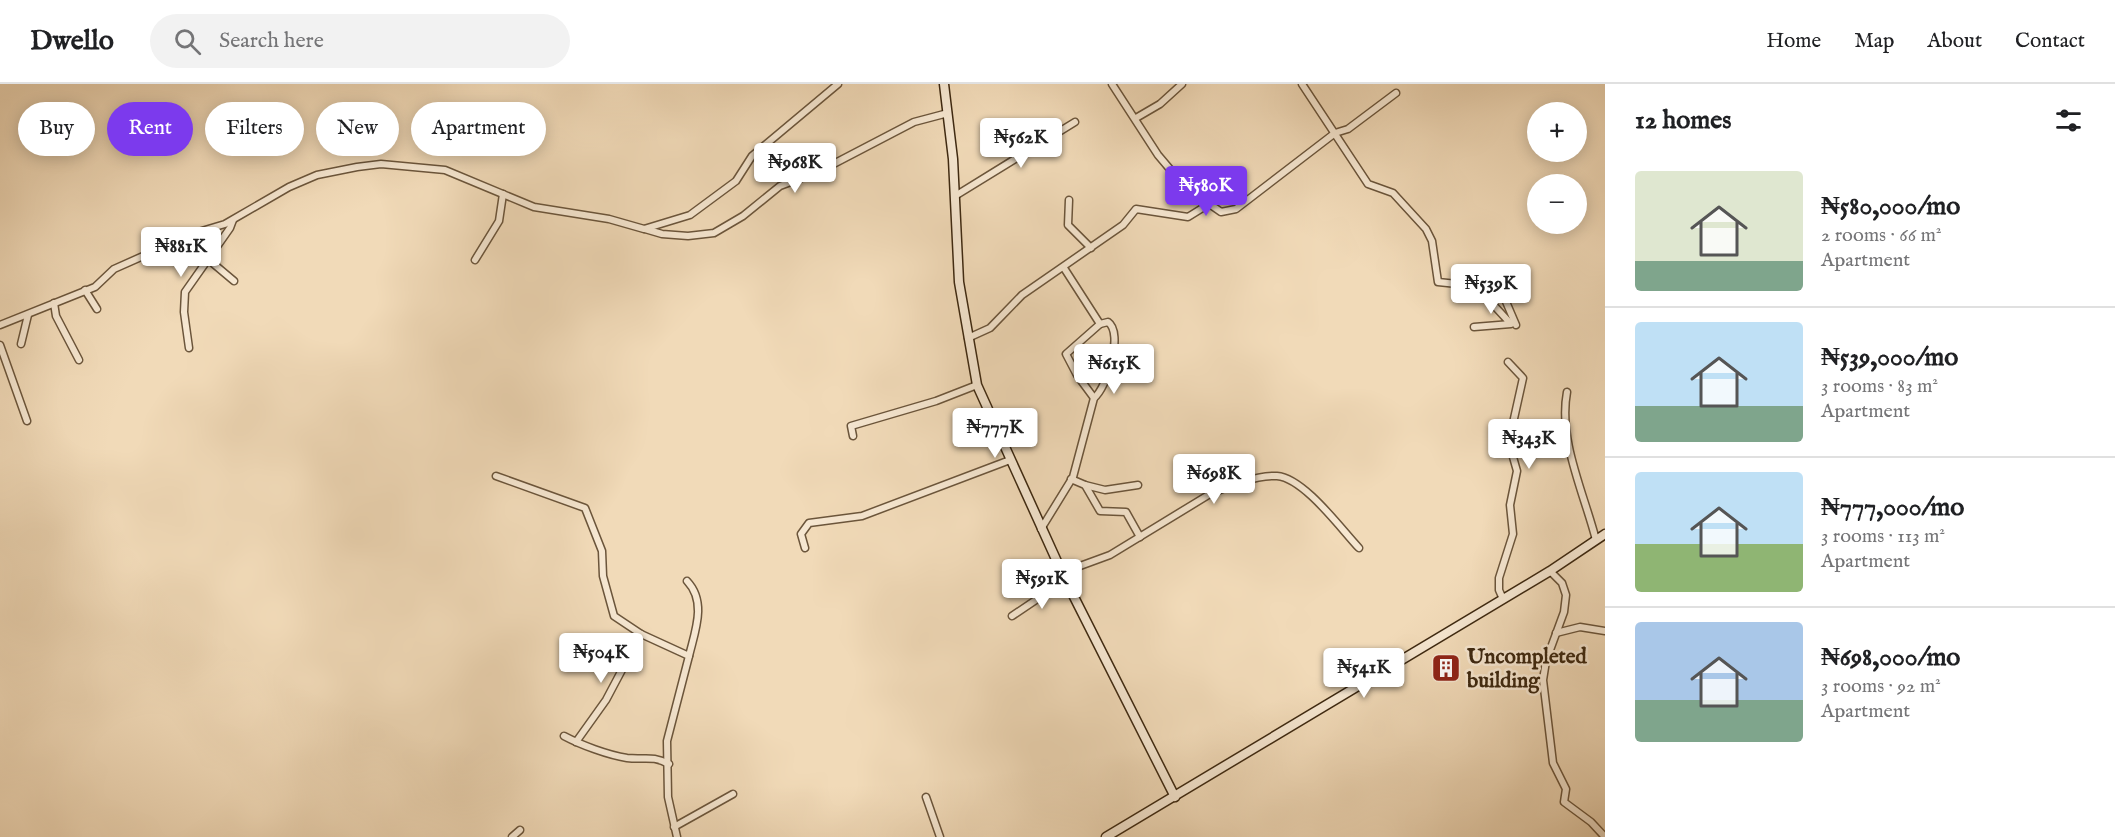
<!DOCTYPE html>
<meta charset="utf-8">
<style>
:root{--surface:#fff;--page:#f2f2f2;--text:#202124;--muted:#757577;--line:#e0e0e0;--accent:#7c3aed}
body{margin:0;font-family:"IM FELL English",serif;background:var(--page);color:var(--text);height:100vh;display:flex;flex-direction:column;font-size:22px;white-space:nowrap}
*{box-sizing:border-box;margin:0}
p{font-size:20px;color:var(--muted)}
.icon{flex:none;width:33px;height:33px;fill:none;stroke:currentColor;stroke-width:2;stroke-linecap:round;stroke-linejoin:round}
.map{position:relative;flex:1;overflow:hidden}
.drawer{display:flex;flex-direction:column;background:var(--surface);width:510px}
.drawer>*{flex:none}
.top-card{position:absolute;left:18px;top:18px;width:570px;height:54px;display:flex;gap:12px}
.controls{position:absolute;left:1527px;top:18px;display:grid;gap:12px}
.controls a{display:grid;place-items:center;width:60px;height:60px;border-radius:50%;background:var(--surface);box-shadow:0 3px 15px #0003;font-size:30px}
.price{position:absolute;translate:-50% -51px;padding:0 14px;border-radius:6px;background:#fff;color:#222;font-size:20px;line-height:39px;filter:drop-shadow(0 2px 3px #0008)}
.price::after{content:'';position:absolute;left:50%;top:36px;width:18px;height:14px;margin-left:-9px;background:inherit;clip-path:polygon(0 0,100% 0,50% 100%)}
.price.current{background:var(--accent);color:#fff}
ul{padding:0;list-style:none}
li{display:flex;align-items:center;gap:18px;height:150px;padding:0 30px}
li+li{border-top:2px solid var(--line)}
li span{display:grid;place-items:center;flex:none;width:168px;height:120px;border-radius:6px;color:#555}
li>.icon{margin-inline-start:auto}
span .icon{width:72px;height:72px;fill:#fffc;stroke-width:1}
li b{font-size:26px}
h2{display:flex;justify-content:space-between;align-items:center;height:72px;padding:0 30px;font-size:26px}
.chip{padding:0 21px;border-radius:27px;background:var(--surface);box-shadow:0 3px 15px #0003;font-size:21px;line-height:54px}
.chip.current{background:var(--accent);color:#fff}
header{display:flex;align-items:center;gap:36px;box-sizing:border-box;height:84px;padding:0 30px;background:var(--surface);border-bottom:2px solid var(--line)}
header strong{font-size:28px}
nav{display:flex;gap:33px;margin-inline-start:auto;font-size:21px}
.search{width:420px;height:54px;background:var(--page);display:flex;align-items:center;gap:15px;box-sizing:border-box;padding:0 21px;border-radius:33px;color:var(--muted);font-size:22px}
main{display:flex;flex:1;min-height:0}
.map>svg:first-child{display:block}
</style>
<header>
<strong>Dwello</strong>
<div class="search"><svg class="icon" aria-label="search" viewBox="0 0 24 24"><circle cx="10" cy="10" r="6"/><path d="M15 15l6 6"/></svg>Search here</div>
<nav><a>Home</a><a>Map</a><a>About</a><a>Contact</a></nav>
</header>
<main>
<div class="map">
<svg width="1605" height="753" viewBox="0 0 1605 753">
<rect width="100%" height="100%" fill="#f1dab8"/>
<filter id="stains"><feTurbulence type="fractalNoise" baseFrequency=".00333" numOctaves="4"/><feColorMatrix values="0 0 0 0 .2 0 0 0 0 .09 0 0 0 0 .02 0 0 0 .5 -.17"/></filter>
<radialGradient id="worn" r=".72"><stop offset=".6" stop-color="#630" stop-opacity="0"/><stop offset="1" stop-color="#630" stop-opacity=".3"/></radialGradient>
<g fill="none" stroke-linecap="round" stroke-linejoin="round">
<g stroke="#6b553b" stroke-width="9">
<g id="street">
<path d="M1112,0L1158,71L1185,103L1221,128L1236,125L1335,49L1348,45L1396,9"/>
<path d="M1302,0L1368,100L1393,109L1426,145L1432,157L1438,198L1476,202L1511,240L1474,243"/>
<path d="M1136,34L1160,20L1182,0"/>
<path d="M955,112L1075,38"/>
<path d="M1069,116L1068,141L1091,164"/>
<path d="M645,145L662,150L688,152L714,149L743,132L780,102L820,87L914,38L948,29"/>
<path d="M209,176L234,197"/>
<path d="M475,176L499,137L503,110"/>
<path d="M1476,202L1501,206L1516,241"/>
<path d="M85,206L97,225"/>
<path d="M54,219L56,232L79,276"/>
<path d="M0,241L95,203L114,185L195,149L225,140L289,103L317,91L357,83L381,80L445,86L534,123L609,135L644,145L690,131L736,97L752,72L838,0"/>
<path d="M968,254L990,244L1022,211L1123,141L1136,125L1188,133L1209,120"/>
<path d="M21,260L28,231"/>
<path d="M0,261L27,337"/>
<path d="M189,264L184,228L185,208L230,144L233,136"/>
<path d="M1567,308C1558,356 1584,409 1596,456"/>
<path d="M1094,314L1077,291L1066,270L1100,240"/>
<path d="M853,352L851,342L936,317L977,301"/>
<path d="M496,392L585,424L602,467L603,492L614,532L641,550L689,572L667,657L668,713L677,753"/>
<path d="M1071,395L1085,401L1100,427L1126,428L1140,453"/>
<path d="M1085,401L1105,406L1138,401"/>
<path d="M1041,445L1073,393L1094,314C1107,304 1124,249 1108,238L1100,240L1064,184"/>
<path d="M805,464L801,450L809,439L862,432L1010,376"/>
<path d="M1550,487L1562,499L1566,511L1564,528L1546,577L1543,596L1553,679L1566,705L1564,718L1591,738L1605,753"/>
<path d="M1064,493L1080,482L1110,471L1210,410C1229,402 1256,391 1277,392C1304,394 1341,445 1359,464"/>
<path d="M687,497C707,518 695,547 689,572"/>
<path d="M1503,515L1499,506V494L1513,450L1510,421L1517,387L1511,366V348L1523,294L1508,278"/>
<path d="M1012,532L1064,497L1066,498"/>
<path d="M1556,549L1580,543L1605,547"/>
<path d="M564,652C581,661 608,671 627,674C645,676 652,671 669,680"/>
<path d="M576,658L606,616L641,550"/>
<path d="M926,713L940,753"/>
<path d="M674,743L733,710"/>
<path d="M512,753L520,746"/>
</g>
</g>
<g stroke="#3e2911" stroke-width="11">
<g id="secondary">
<path d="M944,0L953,75L959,198L977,301L1064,493L1175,713"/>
<path d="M1106,753L1550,487L1605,450"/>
</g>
</g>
<use href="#street" stroke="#f6e7d1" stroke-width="6"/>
<use href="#secondary" stroke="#f6e7d1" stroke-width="8"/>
</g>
<defs>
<g id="building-square" transform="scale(1.5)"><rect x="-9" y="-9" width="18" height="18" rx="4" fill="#8f2418" stroke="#f6e7d1"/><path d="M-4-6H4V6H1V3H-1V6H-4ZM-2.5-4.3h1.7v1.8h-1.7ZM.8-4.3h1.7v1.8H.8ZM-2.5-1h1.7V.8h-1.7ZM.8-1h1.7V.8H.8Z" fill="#fff"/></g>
</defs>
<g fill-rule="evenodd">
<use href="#building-square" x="1446" y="584"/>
</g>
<g text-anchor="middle" stroke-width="5" stroke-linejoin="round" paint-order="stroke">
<g font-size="21" font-weight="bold" fill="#3e2911" stroke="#f6e7d1" text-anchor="start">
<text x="1467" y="579">Uncompleted<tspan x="1467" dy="24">building</tspan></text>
</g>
</g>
<rect width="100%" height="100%" filter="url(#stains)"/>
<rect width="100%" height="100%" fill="url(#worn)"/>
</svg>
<div class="controls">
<a>+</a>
<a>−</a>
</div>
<b class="price" style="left:1021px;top:85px">₦562K</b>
<b class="price" style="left:795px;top:110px">₦968K</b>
<b class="price current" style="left:1206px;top:133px">₦580K</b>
<b class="price" style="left:181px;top:194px">₦881K</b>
<b class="price" style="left:1491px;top:231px">₦539K</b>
<b class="price" style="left:1114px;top:311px">₦615K</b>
<b class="price" style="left:995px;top:375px">₦777K</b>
<b class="price" style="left:1529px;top:386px">₦343K</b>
<b class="price" style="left:1214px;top:421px">₦698K</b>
<b class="price" style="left:1042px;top:526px">₦591K</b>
<b class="price" style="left:601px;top:600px">₦504K</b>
<b class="price" style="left:1364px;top:615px">₦541K</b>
<div class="top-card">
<a class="chip">Buy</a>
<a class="chip current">Rent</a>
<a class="chip">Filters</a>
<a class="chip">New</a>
<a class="chip">Apartment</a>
</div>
</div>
<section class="drawer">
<h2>12 homes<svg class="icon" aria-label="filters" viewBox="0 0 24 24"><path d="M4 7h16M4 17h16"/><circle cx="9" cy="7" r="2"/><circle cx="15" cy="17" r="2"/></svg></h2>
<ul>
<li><span style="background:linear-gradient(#dfe7d0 75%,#7fa58c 0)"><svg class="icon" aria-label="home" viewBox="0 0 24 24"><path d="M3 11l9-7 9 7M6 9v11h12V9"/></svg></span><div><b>₦580,000/mo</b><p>2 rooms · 66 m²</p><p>Apartment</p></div></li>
<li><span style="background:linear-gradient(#bfe0f5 70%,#7fa58c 0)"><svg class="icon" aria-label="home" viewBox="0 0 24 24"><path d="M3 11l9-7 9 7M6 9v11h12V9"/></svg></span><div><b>₦539,000/mo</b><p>3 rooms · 83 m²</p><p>Apartment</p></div></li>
<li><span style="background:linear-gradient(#bfe0f5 60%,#8fb573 0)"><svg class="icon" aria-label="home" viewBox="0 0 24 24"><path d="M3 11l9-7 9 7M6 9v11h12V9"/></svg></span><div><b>₦777,000/mo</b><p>3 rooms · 113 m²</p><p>Apartment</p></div></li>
<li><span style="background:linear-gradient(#a9c7e8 65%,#7fa58c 0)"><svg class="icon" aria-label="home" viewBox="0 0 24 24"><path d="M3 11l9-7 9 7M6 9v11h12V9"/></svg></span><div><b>₦698,000/mo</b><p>3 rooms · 92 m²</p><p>Apartment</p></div></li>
</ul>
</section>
</main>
